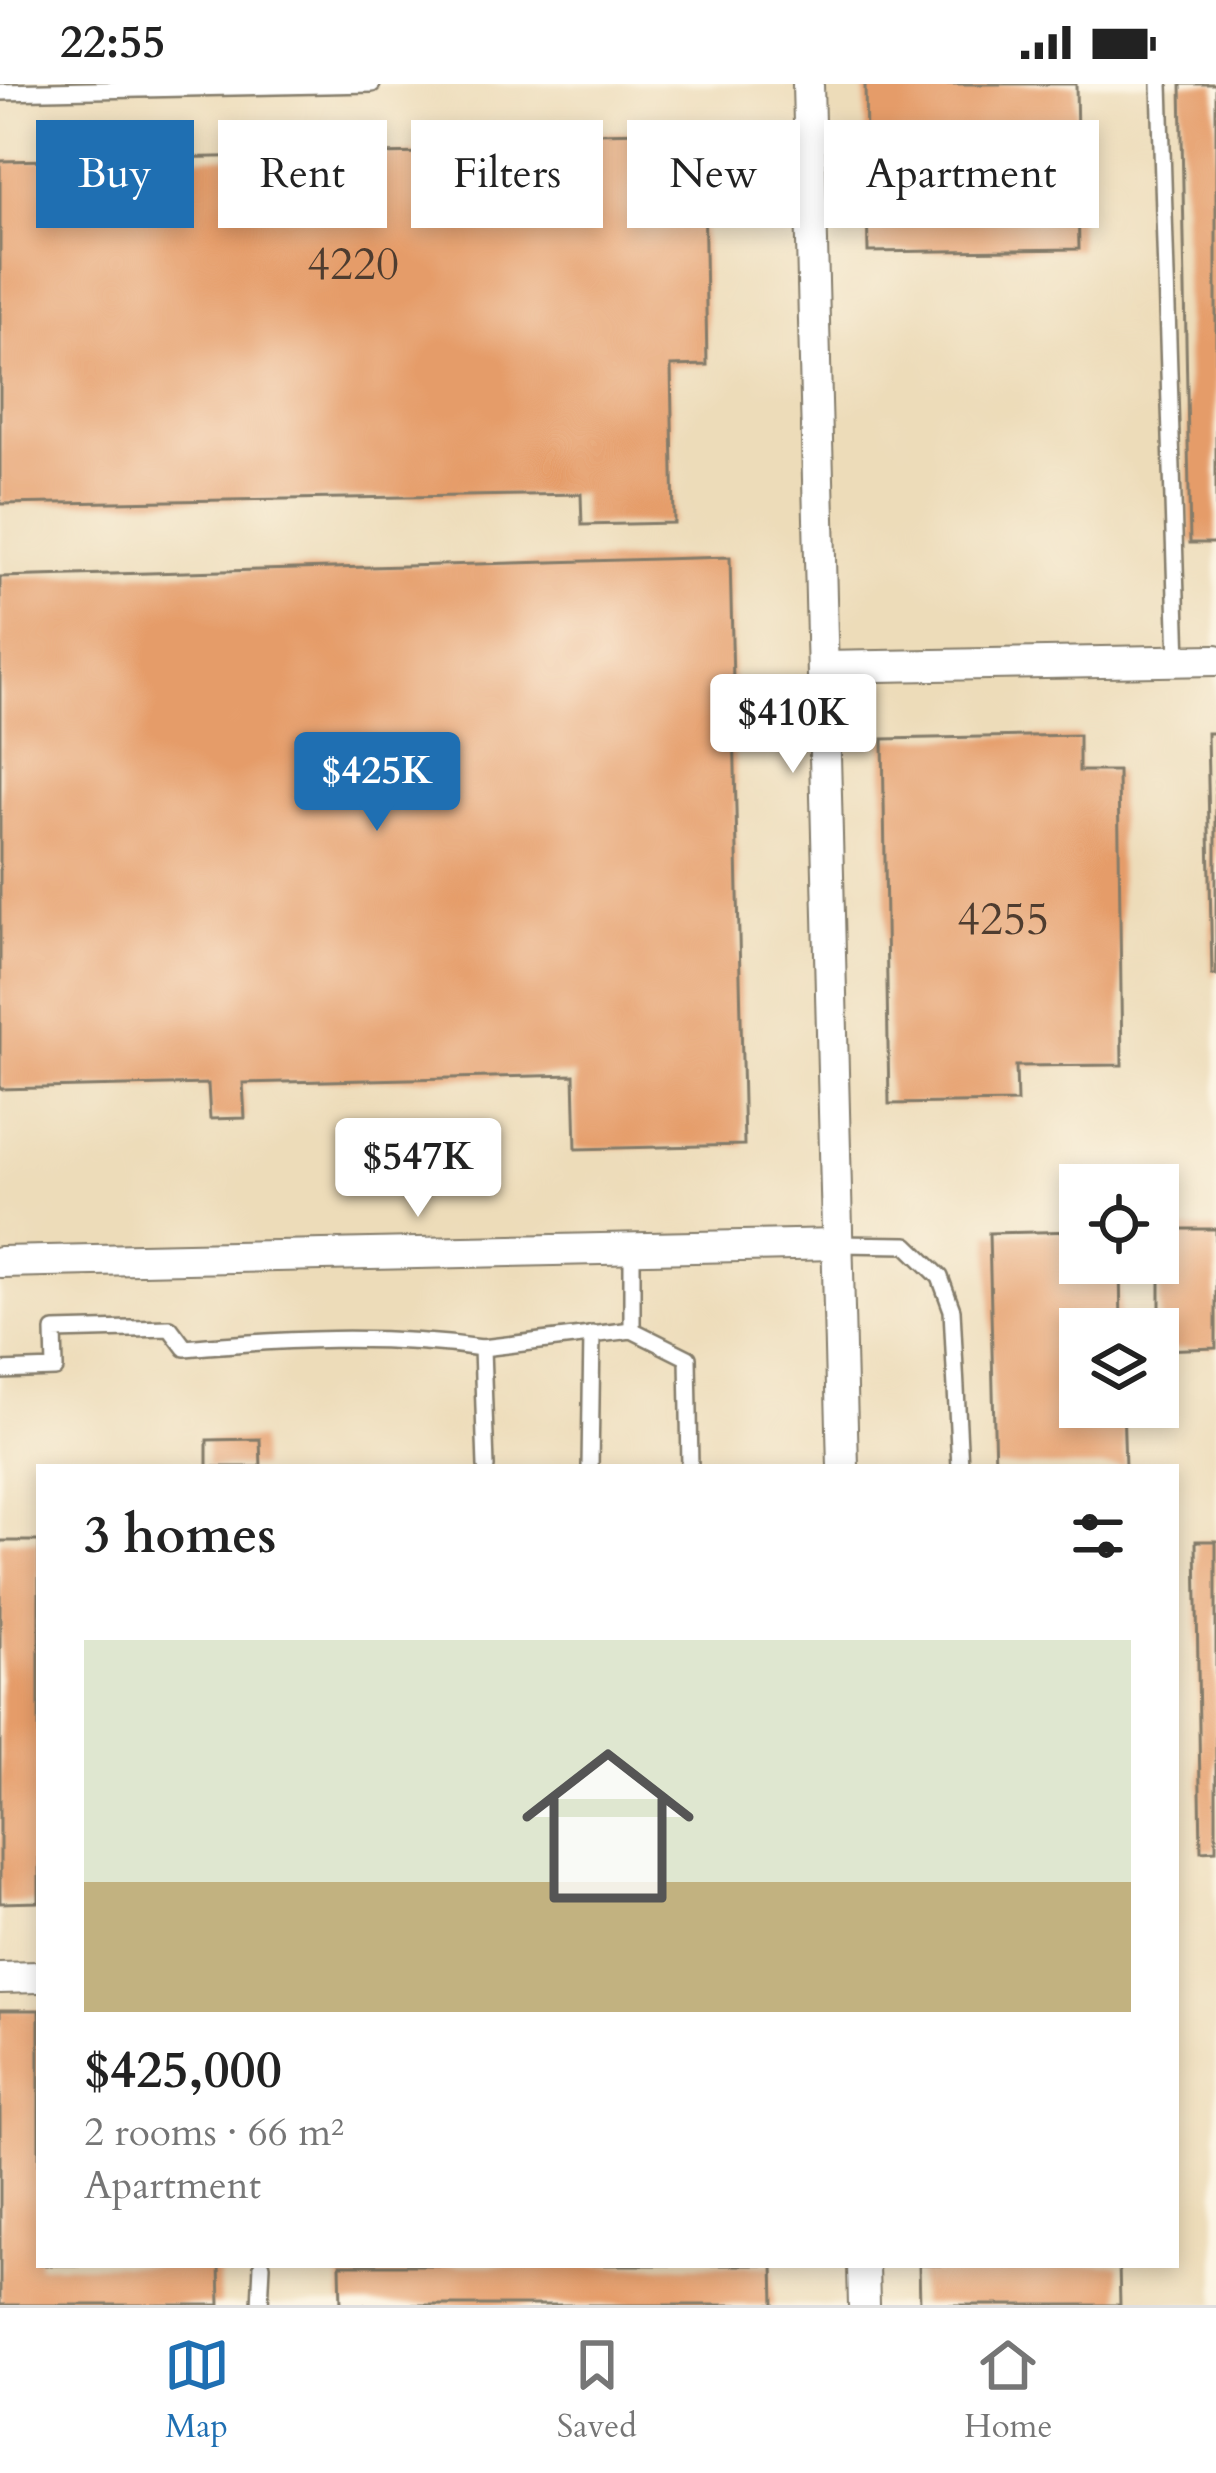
<!DOCTYPE html>
<meta charset="utf-8">
<style>
:root{--surface:#fff;--page:#f6f6f6;--text:#222;--muted:#767676;--line:#e0e0e0;--accent:#1f6fb2}
body{margin:0;font-family:Cardo,serif;background:var(--page);color:var(--text);height:100vh;display:flex;flex-direction:column;font-size:45px;white-space:nowrap}
*{box-sizing:border-box;margin:0}
p{font-size:39px;color:var(--muted)}
.icon{flex:none;width:66px;height:66px;fill:none;stroke:currentColor;stroke-width:2;stroke-linecap:round;stroke-linejoin:round}
.map{position:relative;flex:1;overflow:hidden}
.details{position:absolute;left:36px;top:1380px;width:1143px;height:804px;display:flex;flex-direction:column;background:var(--surface);border-radius:0px;box-shadow:0 6px 18px #0003}
.details>*{flex:none}
.banner{position:absolute;left:36px;top:36px;width:1146px;height:108px;display:flex;gap:24px}
.controls{position:absolute;left:1059px;top:1080px;display:grid;gap:24px}
.controls a{display:grid;place-items:center;width:120px;height:120px;border-radius:0px;background:var(--surface);box-shadow:0 6px 18px #0003;font-size:60px}
.price{position:absolute;translate:-50% -102px;padding:0 27px;border-radius:12px;background:#fff;color:#222;font-size:39px;line-height:78px;filter:drop-shadow(0 3px 6px #0008)}
.price::after{content:'';position:absolute;left:50%;top:72px;width:36px;height:27px;margin-left:-18px;background:inherit;clip-path:polygon(0 0,100% 0,50% 100%)}
.price.current{background:var(--accent);color:#fff}
ul{padding:0;list-style:none}
li{display:grid;align-content:center;gap:24px;height:636px;padding:0 48px}
li+li{border-top:3px solid var(--line)}
li span{display:grid;place-items:center;height:372px;border-radius:0px;color:#555}
li>.icon{margin-inline-start:auto}
span .icon{width:216px;height:216px;fill:#fffc;stroke-width:1}
li b{font-size:51px}
h2{display:flex;justify-content:space-between;align-items:center;height:144px;padding:0 48px;font-size:51px}
.tag{padding:0 42px;border-radius:0px;background:var(--surface);box-shadow:0 6px 18px #0003;font-size:42px;line-height:108px}
.tag.current{background:var(--accent);color:#fff}
.status{display:flex;justify-content:space-between;align-items:center;height:84px;padding:0 60px;background:var(--surface);direction:ltr}
.status svg{height:33px;fill:currentColor}
.menu{display:flex;justify-content:space-around;align-items:center;height:168px;border-top:3px solid var(--line);background:var(--surface);font-size:33px;color:var(--muted)}
.menu a{display:grid;justify-items:center;gap:6px}
.menu .current{color:var(--accent)}
.map>svg:first-child{display:block}
</style>
<div class="status"><b>22:55</b><svg viewBox="0 0 49 12"><path d="M0 12V9h3v3zM5 12V6h3v6zM10 12V3h3v9zM15 12V0h3v12zM26 1h20v11H26zM47 4h2v5h-2z"/></svg></div>
<div class="map">
<svg width="1216" height="2221" viewBox="0 0 1216 2221">
<rect width="100%" height="100%" fill="#fcf5e5"/>
<filter id="ink" filterUnits="userSpaceOnUse"><feTurbulence type="fractalNoise" baseFrequency=".00833" numOctaves="2"/><feDisplacementMap in="SourceGraphic" scale="24" xChannelSelector="R" yChannelSelector="G"/><feConvolveMatrix kernelMatrix="1 2 1 2 8 2 1 2 1" color-interpolation-filters="sRGB"/></filter>
<filter id="wash" filterUnits="userSpaceOnUse"><feTurbulence type="fractalNoise" baseFrequency=".004" numOctaves="4" result="noise"/><feDisplacementMap in="SourceGraphic" scale="48" xChannelSelector="R" yChannelSelector="G"/><feGaussianBlur stdDeviation="2.7" result="paint"/><feColorMatrix in="noise" values="0 0 0 0 0 0 0 0 0 0 0 0 0 0 0 0 0 1.4 0 .05"/><feComposite in="paint" operator="in"/></filter>
<g filter="url(#wash)">
<rect width="100%" height="100%" fill="#eddcb9"/>
<g id="blocks">
<g fill="#e59c69">
<path d="M865,0H1076L1079,165L868,168Z"/>
<path d="M1181,0H1216V459H1190Z"/>
<path d="M703,47L707,281L671,282L674,439L582,441L581,410L0,420V77L596,66L595,49Z"/>
<path d="M730,473L744,1061L576,1065L574,991L243,999L245,1034L210,1035L208,1000L0,1005V493Z"/>
<path d="M1207,649H1216V891H1212Z"/>
<path d="M1079,651V687H1118L1122,981L1016,982L1017,1018L889,1020L883,655Z"/>
<path d="M1160,1145H1216V1264L1160,1266Z"/>
<path d="M1080,1147V1179H1120L1121,1245H1080V1323H1123L1125,1383H995L989,1149Z"/>
<path d="M260,1355L261,1383H207V1356Z"/>
<path d="M0,1457H39V1818L0,1819Z"/>
<path d="M1196,1457H1216V1766L1201,1767Z"/>
<path d="M0,1926H39V2181H219L220,2221H0Z"/>
<path d="M340,2181H773L774,2221H341Z"/>
<path d="M919,2181H1119L1120,2221H920Z"/>
</g>
</g>
</g>
<g filter="url(#ink)">
<use href="#blocks" fill-opacity="0" stroke="#847c6a" stroke-width="3"/>
<g fill="none" stroke-linecap="round" stroke-linejoin="round">
<g stroke="#847c6a" stroke-width="20">
<g id="service">
<path d="M1160,0L1178,577"/>
<path d="M0,8L372,0"/>
<path d="M837,1160L907,1161L940,1193L952,1226L960,1383"/>
<path d="M632,1164V1246"/>
<path d="M0,1287L55,1285L54,1247L170,1244L185,1264C285,1255 382,1250 482,1264"/>
<path d="M486,1383L482,1264L632,1246L688,1274L690,1383"/>
<path d="M590,1383L592,1250"/>
<path d="M260,2221L262,2181"/>
</g>
</g>
<g stroke="#847c6a" stroke-width="34">
<g id="minor">
<path d="M808,0L843,1383"/>
<path d="M823,583L1216,576"/>
<path d="M0,1178L837,1160"/>
<path d="M0,1894L39,1893"/>
<path d="M863,2181L864,2221"/>
</g>
</g>
<use href="#service" stroke="#fff" stroke-width="15"/>
<use href="#minor" stroke="#fff" stroke-width="30"/>
</g>
</g>
<g text-anchor="middle" stroke-width="10" stroke-linejoin="round" paint-order="stroke">
<g font-size="45" fill="#4e3c2f">
<text x="353" y="195">4220</text>
<text x="1003" y="850">4255</text>
</g>
</g>
</svg>
<div class="controls">
<a><svg class="icon" aria-label="locate" viewBox="0 0 24 24"><circle cx="12" cy="12" r="6"/><path d="M12 2v4M12 18v4M2 12h4M18 12h4"/></svg></a>
<a><svg class="icon" aria-label="layers" viewBox="0 0 24 24"><path d="M12 4l9 5-9 5-9-5zM3 14l9 5 9-5"/></svg></a>
</div>
<b class="price" style="left:793px;top:692px">$410K</b>
<b class="price current" style="left:377px;top:750px">$425K</b>
<b class="price" style="left:418px;top:1136px">$547K</b>
<div class="banner">
<a class="tag current">Buy</a>
<a class="tag">Rent</a>
<a class="tag">Filters</a>
<a class="tag">New</a>
<a class="tag">Apartment</a>
</div>
<section class="details">
<h2>3 homes<svg class="icon" aria-label="filters" viewBox="0 0 24 24"><path d="M4 7h16M4 17h16"/><circle cx="9" cy="7" r="2"/><circle cx="15" cy="17" r="2"/></svg></h2>
<ul>
<li><span style="background:linear-gradient(#dfe7d0 65%,#c2b280 0)"><svg class="icon" aria-label="home" viewBox="0 0 24 24"><path d="M3 11l9-7 9 7M6 9v11h12V9"/></svg></span><div><b>$425,000</b><p>2 rooms · 66 m²</p><p>Apartment</p></div></li>
</ul>
</section>
</div>
<nav class="menu">
<a class="current"><svg class="icon" aria-label="map" viewBox="0 0 24 24"><path d="M3 6l6-2 6 2 6-2v14l-6 2-6-2-6 2zM9 4v14M15 6v14"/></svg>Map</a>
<a><svg class="icon" aria-label="saved" viewBox="0 0 24 24"><path d="M7 4h10v16l-5-4-5 4z"/></svg>Saved</a>
<a><svg class="icon" aria-label="home" viewBox="0 0 24 24"><path d="M3 11l9-7 9 7M6 9v11h12V9"/></svg>Home</a>
</nav>
